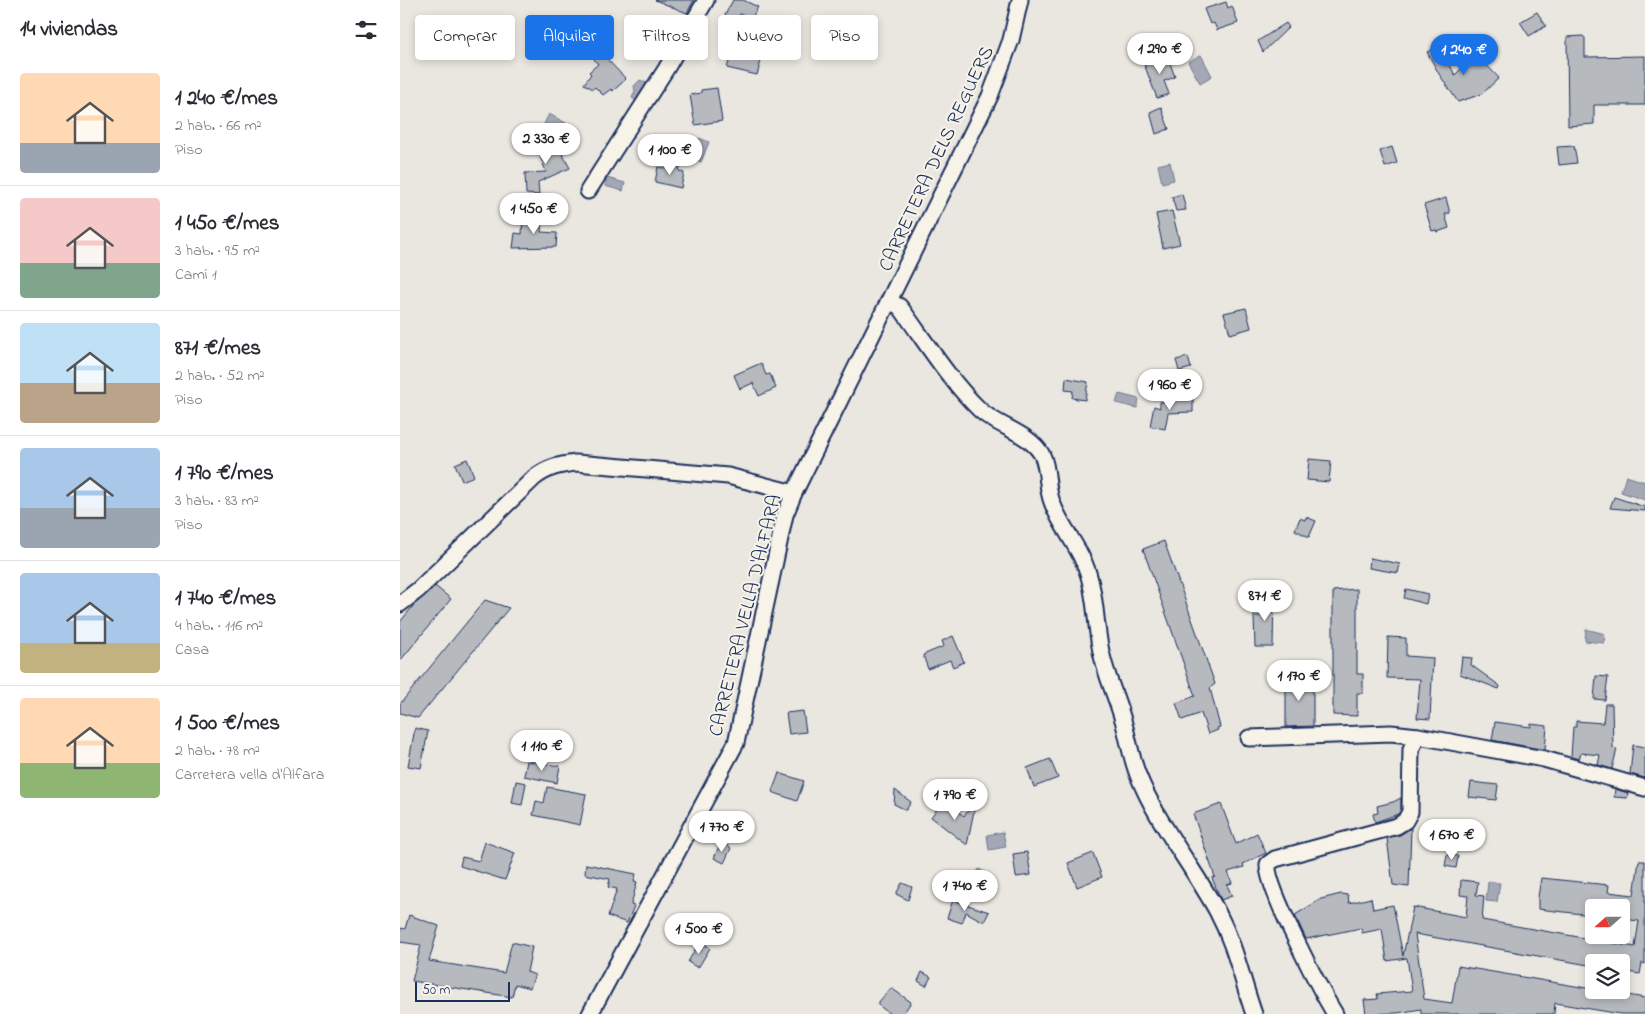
<!DOCTYPE html>
<html lang="es">
<meta charset="utf-8">
<style>
:root{--surface:#fff;--page:#f7f7f7;--text:#2b2b33;--muted:#7c7c81;--line:#e1e1e2;--accent:#1a73e8}
body{margin:0;font-family:"Indie Flower",sans-serif;background:var(--page);color:var(--text);height:100vh;display:flex;flex-direction:column;font-size:19px;white-space:nowrap}
*{box-sizing:border-box;margin:0}
p{font-size:16px;color:var(--muted)}
.icon{flex:none;width:28px;height:28px;fill:none;stroke:currentColor;stroke-width:2;stroke-linecap:round;stroke-linejoin:round}
.map{position:relative;flex:1;overflow:hidden}
.drawer{display:flex;flex-direction:column;background:var(--surface);width:400px}
.drawer>*{flex:none}
.top-card{position:absolute;left:15px;top:15px;width:475px;height:45px;display:flex;gap:10px}
.needle{width:32px;rotate:249deg}
.tools{position:absolute;left:1185px;top:899px;display:grid;gap:10px}
.tools a{display:grid;place-items:center;width:45px;height:45px;border-radius:5px;background:var(--surface);box-shadow:0 2px 8px #0003;font-size:25px}
.scale{position:absolute;left:15px;bottom:12px;width:95px;box-sizing:border-box;padding-left:5px;border:2px solid #1b2f5e;border-top:0;font-size:14px;line-height:18px;white-space:nowrap;color:#1b2f5e;-webkit-text-stroke:4px #f7f3e8;paint-order:stroke}
.price{position:absolute;translate:-50% -42px;padding:0 11px;border-radius:18px;background:#fff;color:#222;font-size:16px;line-height:32px;filter:drop-shadow(0 1px 2px #0008)}
.price::after{content:'';position:absolute;left:50%;top:30px;width:15px;height:11px;margin-left:-8px;background:inherit;clip-path:polygon(0 0,100% 0,50% 100%)}
.price.on{background:var(--accent);color:#fff}
ul{padding:0;list-style:none}
li{display:flex;align-items:center;gap:15px;height:125px;padding:0 20px}
li+li{border-top:1px solid var(--line)}
li span{display:grid;place-items:center;flex:none;width:140px;height:100px;border-radius:5px;color:#555}
li>.icon{margin-inline-start:auto}
span .icon{width:60px;height:60px;fill:#fffc;stroke-width:1}
li b{font-size:21px}
h2{display:flex;justify-content:space-between;align-items:center;height:60px;padding:0 20px;font-size:21px}
.tag{padding:0 18px;border-radius:5px;background:var(--surface);box-shadow:0 2px 8px #0003;font-size:18px;line-height:45px}
.tag.on{background:var(--accent);color:#fff}
main{display:flex;flex:1;min-height:0}
.map>svg:first-child{display:block}
</style>
<main>
<section class="drawer">
<h2>14 viviendas<svg class="icon" aria-label="filters" viewBox="0 0 24 24"><path d="M4 7h16M4 17h16"/><circle cx="9" cy="7" r="2"/><circle cx="15" cy="17" r="2"/></svg></h2>
<ul>
<li><span style="background:linear-gradient(#ffd9b3 70%,#9aa5b1 0)"><svg class="icon" aria-label="home" viewBox="0 0 24 24"><path d="M3 11l9-7 9 7M6 9v11h12V9"/></svg></span><div><b>1 240 €/mes</b><p>2 hab. · 66 m²</p><p>Piso</p></div></li>
<li><span style="background:linear-gradient(#f6c9c9 65%,#7fa58c 0)"><svg class="icon" aria-label="home" viewBox="0 0 24 24"><path d="M3 11l9-7 9 7M6 9v11h12V9"/></svg></span><div><b>1 450 €/mes</b><p>3 hab. · 95 m²</p><p>Camí 1</p></div></li>
<li><span style="background:linear-gradient(#bfe0f5 60%,#b9a48a 0)"><svg class="icon" aria-label="home" viewBox="0 0 24 24"><path d="M3 11l9-7 9 7M6 9v11h12V9"/></svg></span><div><b>871 €/mes</b><p>2 hab. · 52 m²</p><p>Piso</p></div></li>
<li><span style="background:linear-gradient(#a9c7e8 60%,#9aa5b1 0)"><svg class="icon" aria-label="home" viewBox="0 0 24 24"><path d="M3 11l9-7 9 7M6 9v11h12V9"/></svg></span><div><b>1 790 €/mes</b><p>3 hab. · 83 m²</p><p>Piso</p></div></li>
<li><span style="background:linear-gradient(#a9c7e8 70%,#c2b280 0)"><svg class="icon" aria-label="home" viewBox="0 0 24 24"><path d="M3 11l9-7 9 7M6 9v11h12V9"/></svg></span><div><b>1 740 €/mes</b><p>4 hab. · 116 m²</p><p>Casa</p></div></li>
<li><span style="background:linear-gradient(#ffd9b3 65%,#8fb573 0)"><svg class="icon" aria-label="home" viewBox="0 0 24 24"><path d="M3 11l9-7 9 7M6 9v11h12V9"/></svg></span><div><b>1 500 €/mes</b><p>2 hab. · 78 m²</p><p>Carretera vella d'Alfara</p></div></li>
</ul>
</section>
<div class="map">
<svg width="1245" height="1014" viewBox="0 0 1245 1014">
<rect width="100%" height="100%" fill="#eae7e0"/>
<filter id="ink" filterUnits="userSpaceOnUse"><feTurbulence type="fractalNoise" baseFrequency=".02" numOctaves="2"/><feDisplacementMap in="SourceGraphic" scale="10" xChannelSelector="R" yChannelSelector="G"/><feConvolveMatrix kernelMatrix="1 2 1 2 8 2 1 2 1" color-interpolation-filters="sRGB"/></filter>
<g filter="url(#ink)">
<g fill="#a3a8b4" stroke="#6d7892">
<path d="M801,55L812,76L800,83L788,62Z"/>
<path d="M240,80L245,82L247,87L238,100H235L232,98L235,91L234,86Z"/>
<path d="M149,114L166,123L165,131L162,132L144,124Z"/>
<path d="M299,138L309,142L301,162L292,159Z"/>
<path d="M770,162L774,180L762,183L758,165Z"/>
<path d="M207,178L225,183L223,191L205,186Z"/>
<path d="M719,394L739,399L737,408L716,403Z"/>
<path d="M1226,476L1245,482V500L1221,492Z"/>
<path d="M1186,629L1205,634L1204,643L1185,641Z"/>
<path d="M603,832L606,847L589,850L587,835Z"/>
<path d="M579,869L590,875L579,893H574L568,886Z"/>
<path d="M1088,882L1100,883L1097,902L1086,901Z"/>
</g>
<g fill="#b6babf" stroke="#1b2f5e">
<path d="M255,0H294L287,13Z"/>
<path d="M333,0H343L358,7L351,19L340,14L336,22L325,15Z"/>
<path d="M826,2L828,8L832,6L838,23L817,30L814,23L810,24L804,9Z"/>
<path d="M1137,12L1146,26L1129,36L1120,22Z"/>
<path d="M886,23L889,27L863,52L858,41Z"/>
<path d="M1183,36L1185,38V57L1245,56V105H1194V124L1168,126L1167,37Z"/>
<path d="M1040,46L1055,75L1076,54L1099,78L1082,94L1058,102L1039,74L1027,52Z"/>
<path d="M333,48L363,54L357,75L327,68Z"/>
<path d="M201,53L226,79L213,91L211,89L203,95L195,87L193,89L184,84L191,74L189,72L198,64L194,59Z"/>
<path d="M767,55L775,77L764,81L769,94L757,98L744,64Z"/>
<path d="M317,88L322,121L295,125L290,95L301,93V90Z"/>
<path d="M761,107L769,129L756,134L750,112Z"/>
<path d="M153,137L170,168L138,182L139,195L126,194L125,173L146,172L136,145Z"/>
<path d="M1174,146L1177,163L1159,165L1157,147Z"/>
<path d="M992,147L997,163L985,167L980,151Z"/>
<path d="M271,165L280,167L279,171L284,173L281,188L255,182L258,167L270,169Z"/>
<path d="M782,194L786,210L776,211L772,197Z"/>
<path d="M1046,198L1050,213L1045,214L1049,228L1037,232L1036,230L1032,231L1024,205Z"/>
<path d="M772,211L780,244L763,248L756,214Z"/>
<path d="M123,216H142L141,232L157,233L156,247L113,248L115,233L122,234Z"/>
<path d="M846,308L851,328L830,334L824,313Z"/>
<path d="M788,357L791,368L779,371L776,360Z"/>
<path d="M361,363L366,375L370,374L376,388L359,396L353,383L340,389L334,375Z"/>
<path d="M666,378L688,382L685,400L672,398L673,391L665,390Z"/>
<path d="M793,398V412L768,413L765,429L750,426L754,406L760,408V402Z"/>
<path d="M67,459L74,476L62,481L55,464Z"/>
<path d="M909,459L931,461L929,482L907,480Z"/>
<path d="M1214,497L1245,507V511L1210,508Z"/>
<path d="M906,517L916,521L909,537L895,530L900,518L905,520Z"/>
<path d="M764,541L815,684L810,688L820,727L817,728L818,730L808,734L801,713L782,720L776,703L795,696L743,549Z"/>
<path d="M970,558L1000,564L998,573L969,568Z"/>
<path d="M35,586L51,599L0,661V622L14,605Z"/>
<path d="M957,589V674H963V693H957V716L933,715V591Z"/>
<path d="M1006,589L1028,594L1026,604L1004,598Z"/>
<path d="M863,591H874L873,647H855L854,616H863Z"/>
<path d="M85,600L109,608L18,718L0,713V704Z"/>
<path d="M553,636L564,662L553,667L550,660L528,669L523,655L544,646L542,641Z"/>
<path d="M988,637L1006,638V656L1033,658L1030,719L1017,718L1020,679L987,678Z"/>
<path d="M1062,657L1072,658L1071,665L1100,686L1099,689L1060,674Z"/>
<path d="M1196,676L1208,677L1205,700L1194,699Z"/>
<path d="M886,677H913V726L886,727Z"/>
<path d="M1205,704H1212L1213,748L1217,749L1212,769L1198,765L1200,755L1181,753L1179,759L1171,757L1173,727H1176V721L1203,723Z"/>
<path d="M403,711L406,732L389,734L386,713Z"/>
<path d="M1095,722L1131,727V724L1147,726L1145,750L1092,740Z"/>
<path d="M15,728L28,731L21,768L8,766Z"/>
<path d="M1233,745L1245,747V778L1230,774Z"/>
<path d="M650,759L658,778L634,787L627,768Z"/>
<path d="M127,761L160,766L157,783L124,776Z"/>
<path d="M379,773L404,781L397,801L372,792Z"/>
<path d="M116,781L126,783L122,805L112,803Z"/>
<path d="M1071,782L1098,785L1096,800L1069,797Z"/>
<path d="M147,787L186,794L180,825L133,815L136,801L144,803Z"/>
<path d="M1215,789L1228,793L1227,798L1214,797Z"/>
<path d="M495,790L511,802L506,810L494,804Z"/>
<path d="M1001,798V810L998,814L975,822L973,814L978,813L977,806L993,802Z"/>
<path d="M543,801L564,816L576,801L567,845L531,817Z"/>
<path d="M821,804L836,844L857,833L866,853L843,864L844,867L828,872L832,883L827,885L832,896L821,900L812,878L815,877L793,814Z"/>
<path d="M1011,828L1009,887L993,885L987,838L1000,835Z"/>
<path d="M85,842L115,853L105,880L60,866L62,857L79,861Z"/>
<path d="M321,842L331,848L324,863L314,858Z"/>
<path d="M627,852L631,875L616,877L613,854Z"/>
<path d="M693,853L702,877L677,887L668,863Z"/>
<path d="M1047,855L1058,856L1056,868L1045,866Z"/>
<path d="M1239,861H1245V964L1242,963L1240,974L1221,971V962H1194V966L1015,934L1024,999L1052,1003L1058,966L1245,998V1014H1221L1155,1003L1154,1014H1021V1009L997,1013L966,1014L964,1000L978,999L977,994L1012,991L1007,958L987,961L982,929L962,933L961,928L906,939L895,915L921,899L941,894L948,895L949,903L971,898L973,909L993,905L1003,956L1013,907L1066,917L1068,896L1060,895L1061,880L1078,882L1076,895L1084,896L1082,920L1235,947L1239,921L1223,919L1224,908H1194L1191,915L1138,909V897L1141,878L1209,885L1208,892L1234,895Z"/>
<path d="M186,864L236,874L234,881L237,882L231,905L234,906L227,923L208,916L217,889L208,887L210,879L185,874Z"/>
<path d="M502,883L512,887L508,900L496,894Z"/>
<path d="M553,900L589,912L584,922L566,912L562,923L547,918Z"/>
<path d="M9,915L39,926L29,961L104,973L112,942L132,947L127,972L135,975L130,988L115,984L112,997L12,981L21,945L0,942V928L5,929Z"/>
<path d="M300,941L310,948L298,968L288,962Z"/>
<path d="M522,972L531,977L526,986L518,981Z"/>
<path d="M491,988L511,1002L503,1014H490L477,1004Z"/>
</g>
<g fill="none" stroke-linecap="round" stroke-linejoin="round">
<g stroke="#1b2f5e" stroke-width="19">
<g id="minor">
<path d="M188,191L266,69L306,0"/>
<path d="M489,302L499,306L503,311C527,344 550,381 580,410C598,427 630,433 642,455C649,470 646,487 652,502C660,526 679,546 687,570C696,595 695,621 700,646C704,672 716,695 723,720C728,738 731,757 738,775C757,823 792,865 817,911C836,947 841,977 854,1014"/>
<path d="M0,604L18,590L134,478C148,467 159,465 176,463L328,476L394,493"/>
<path d="M849,738L991,733L1018,736L1144,759L1245,788"/>
<path d="M190,1014L336,743L385,515L394,493L590,96L611,40L620,0"/>
<path d="M935,1014C921,991 865,885 868,864L875,859L997,826L1005,821L1010,812L1011,749L1018,736"/>
</g>
</g>
<use href="#minor" stroke="#f7f3e8" stroke-width="15"/>
</g>
</g>
<g text-anchor="middle" stroke-width="4" stroke-linejoin="round" paint-order="stroke">
<g font-size="20" fill="#1b2f5e" stroke="#f7f3e8">
<text transform="translate(535 158) rotate(-65)" y="7">CARRETERA DELS REGUERS</text>
<text transform="translate(344 615) rotate(-76)" y="7">CARRETERA VELLA D'ALFARA</text>
</g>
</g>
</svg>
<div class="tools">
<a><svg class="needle" viewBox="-14 -14 28 28"><path d="M0-13l5 13h-10z" fill="#e53935"/><path d="M0 13l5-13h-10z" fill="#7c7c81"/></svg></a>
<a><svg class="icon" aria-label="layers" viewBox="0 0 24 24"><path d="M12 4l9 5-9 5-9-5zM3 14l9 5 9-5"/></svg></a>
</div>
<div class="scale">50 m</div>
<b class="price" style="left:760px;top:75px">1 290 €</b>
<b class="price on" style="left:1064px;top:76px">1 240 €</b>
<b class="price" style="left:146px;top:165px">2 330 €</b>
<b class="price" style="left:270px;top:176px">1 100 €</b>
<b class="price" style="left:134px;top:235px">1 450 €</b>
<b class="price" style="left:770px;top:411px">1 960 €</b>
<b class="price" style="left:865px;top:622px">871 €</b>
<b class="price" style="left:899px;top:702px">1 170 €</b>
<b class="price" style="left:142px;top:772px">1 110 €</b>
<b class="price" style="left:555px;top:821px">1 790 €</b>
<b class="price" style="left:322px;top:853px">1 770 €</b>
<b class="price" style="left:1052px;top:861px">1 670 €</b>
<b class="price" style="left:565px;top:912px">1 740 €</b>
<b class="price" style="left:299px;top:955px">1 500 €</b>
<div class="top-card">
<a class="tag">Comprar</a>
<a class="tag on">Alquilar</a>
<a class="tag">Filtros</a>
<a class="tag">Nuevo</a>
<a class="tag">Piso</a>
</div>
</div>
</main>
